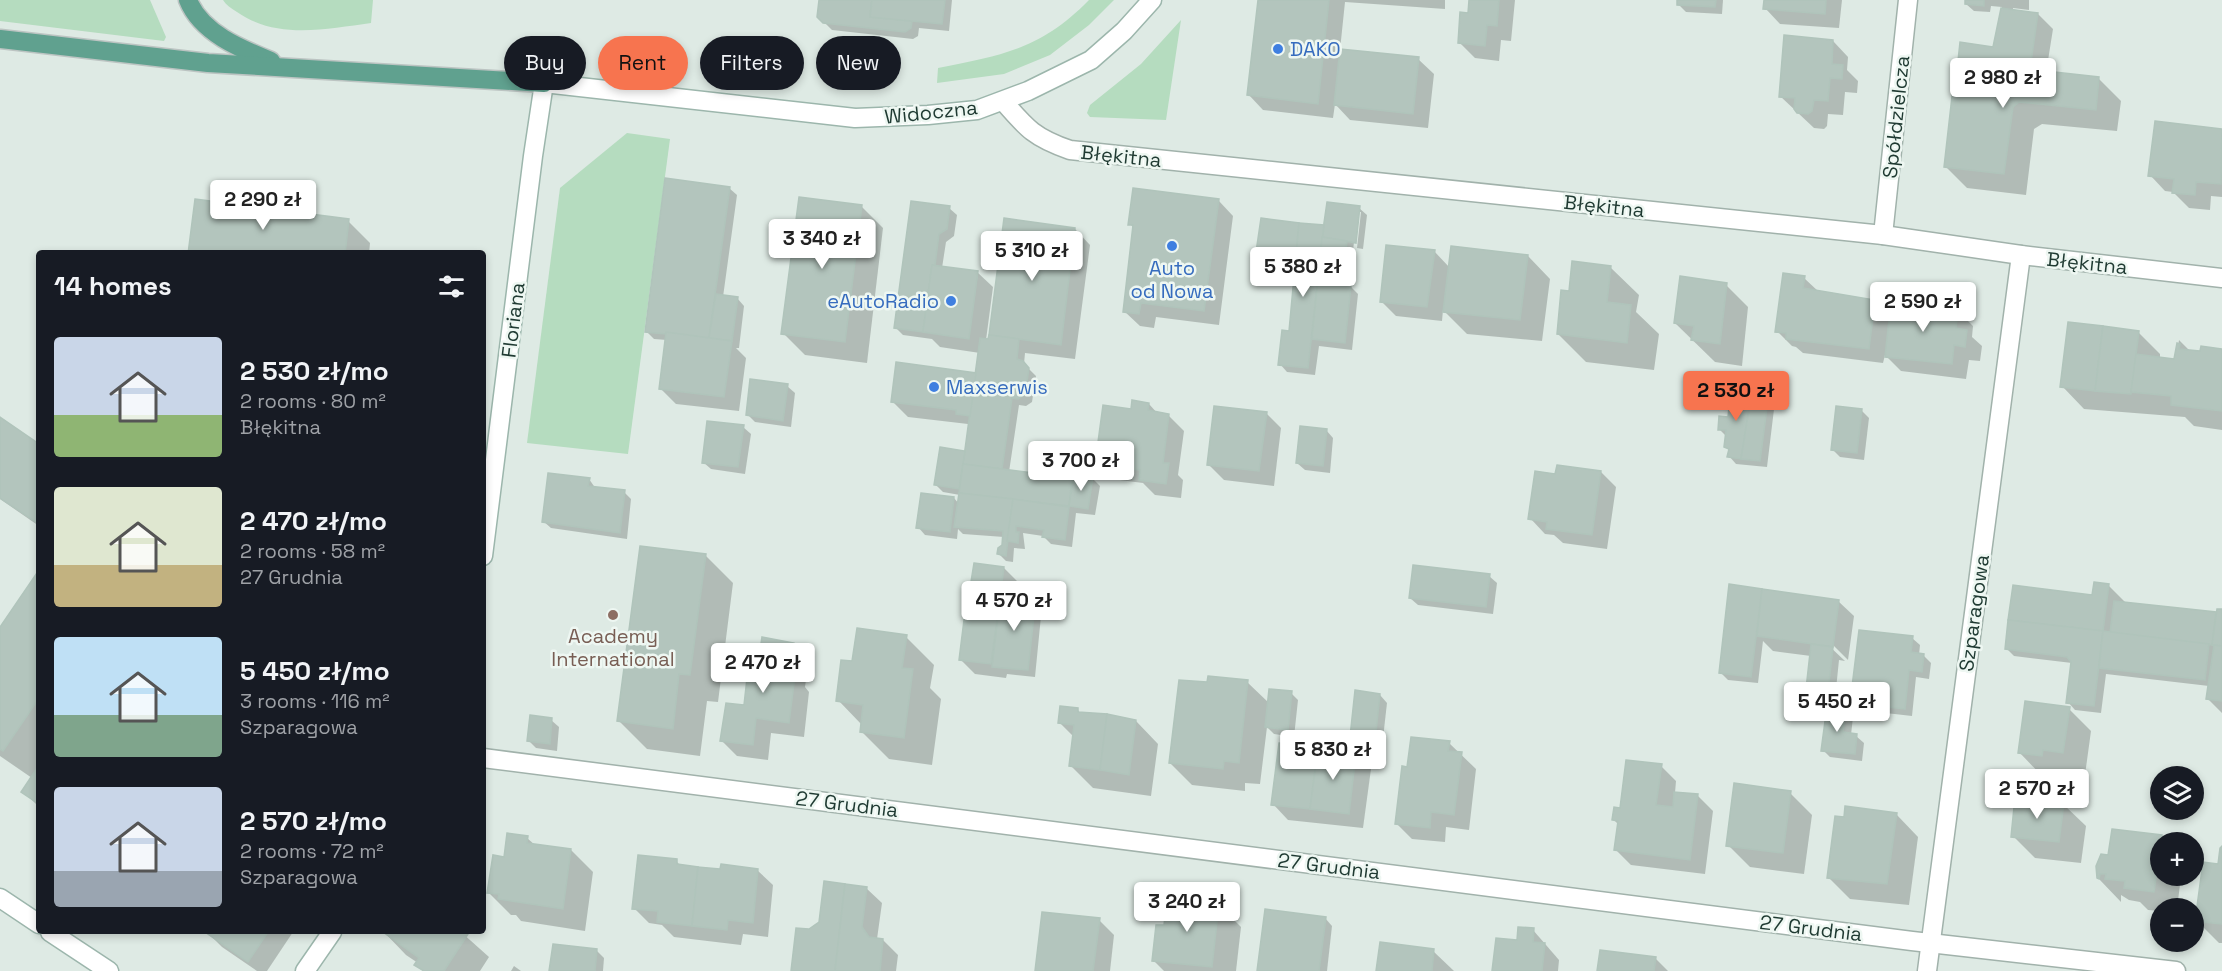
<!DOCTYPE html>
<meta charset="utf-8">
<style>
:root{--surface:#171b24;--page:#20242c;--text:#f1f3f6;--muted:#9ea1a6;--accent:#f7744f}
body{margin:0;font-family:"Space Grotesk",sans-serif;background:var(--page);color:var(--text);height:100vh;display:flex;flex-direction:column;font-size:22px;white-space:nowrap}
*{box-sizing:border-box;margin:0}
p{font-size:20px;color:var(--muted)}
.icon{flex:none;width:33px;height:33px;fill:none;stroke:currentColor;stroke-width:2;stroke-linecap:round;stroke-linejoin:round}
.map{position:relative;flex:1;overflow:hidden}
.panel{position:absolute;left:36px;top:250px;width:450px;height:684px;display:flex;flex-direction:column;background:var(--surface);border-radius:6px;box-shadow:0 3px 9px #0003}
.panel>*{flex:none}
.guide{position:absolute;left:504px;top:36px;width:570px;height:54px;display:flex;gap:12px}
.tools{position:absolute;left:2150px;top:766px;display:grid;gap:12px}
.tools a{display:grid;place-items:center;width:54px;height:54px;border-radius:50%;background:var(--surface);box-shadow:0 3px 9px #0003;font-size:30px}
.price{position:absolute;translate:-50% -51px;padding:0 14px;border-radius:6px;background:#fff;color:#222;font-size:20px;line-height:39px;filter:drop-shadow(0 2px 3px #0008)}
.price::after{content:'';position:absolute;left:50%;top:36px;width:18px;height:14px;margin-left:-9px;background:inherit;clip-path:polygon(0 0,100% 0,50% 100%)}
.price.current{background:var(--accent);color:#111}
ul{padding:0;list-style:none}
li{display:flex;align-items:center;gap:18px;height:150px;padding:0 18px}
li span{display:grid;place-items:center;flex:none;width:168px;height:120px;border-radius:6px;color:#555}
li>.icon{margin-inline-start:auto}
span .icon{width:72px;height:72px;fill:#fffc;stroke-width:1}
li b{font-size:26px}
h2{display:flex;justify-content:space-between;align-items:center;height:72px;padding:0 18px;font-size:26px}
.chip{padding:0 21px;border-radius:27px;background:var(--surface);box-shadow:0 3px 9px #0003;font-size:21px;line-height:54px}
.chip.current{background:var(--accent);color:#111}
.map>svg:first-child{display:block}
</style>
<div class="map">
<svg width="2222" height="971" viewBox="0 0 2222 971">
<rect width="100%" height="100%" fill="#deeae4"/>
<g fill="#b5dcbf">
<path d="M0,0H150L166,37L164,41L0,21Z"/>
<path d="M223,0H373L371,23C326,29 277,40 237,12C231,8 226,5 223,0Z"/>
<path d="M1089,0H1114L1089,25L1050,55L1004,74L937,83L938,68C1003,55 1041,49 1089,0Z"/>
<path d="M1181,20L1166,120L1090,117L1087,113L1090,105L1141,64Z"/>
<path d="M627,133L670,139L628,454L527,443L560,188Z"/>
</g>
<g fill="#0003">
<path d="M821,0H952L949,31L919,28L918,36L913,39L832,30L819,17Z"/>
<path d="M1260,0H1445V9L1345,2L1340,50L1418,59L1434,74L1428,128L1350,120L1335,104L1333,118L1263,110L1248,94Z"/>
<path d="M1471,0H1515L1511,41L1501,40L1499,61L1475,58L1460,43L1470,14Z"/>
<path d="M1679,0H1723L1722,14L1686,12L1679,5Z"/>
<path d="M1766,0H1842L1839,28L1780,24L1765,8Z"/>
<path d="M1967,0H2029V10L2013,8V11L2038,14L2053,29L2046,73L2098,78L2121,101L2117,131L2042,124L2034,129L2026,195L1967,188L1945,166L1962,63L1959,60L1995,49L2002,7L1991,6L1990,12L1974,11L1966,4Z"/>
<path d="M1833,41L1848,57L1847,70L1858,81L1857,93L1845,92L1843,115L1828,114L1827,126L1824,129L1814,128L1780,96Z"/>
<path d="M2156,123L2222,130V197L2211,196L2210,210L2189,208L2173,192L2165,191L2150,175Z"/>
<path d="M729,188L737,195L723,297L737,298L744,306L739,348H736L746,358L739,411L676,404L661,389L667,340L654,339L646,331Z"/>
<path d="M1218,200L1233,216L1219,325L1156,317L1154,328L1140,326L1124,311L1135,229L1130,224Z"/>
<path d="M861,206L883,228L867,363L805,355L783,333Z"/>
<path d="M949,208L957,215L954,236L946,242L942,268L977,272L993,287L986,340L990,341L1075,229L1090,245L1075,359L1025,353L1024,364L1036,376L1032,402L1026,406L1019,405L1009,472L1073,480L1092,478L1100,486L1095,515L1076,513L1072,547L1051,544L1043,536L1023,533L1025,549L1014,548L1013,562L1006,561L999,554L1003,546L1004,537L963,534L958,529L957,539L925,535L918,527L954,498L959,504L960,495L943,492L936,485L966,453L970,426L968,424L908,417L893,402L977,374L980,353L940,347L932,339L903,335L896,328Z"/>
<path d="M1359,208L1367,215L1363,249L1357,248L1361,212H1358L1353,250L1350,286L1358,294L1352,350L1319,346L1315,375L1287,372L1280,364L1290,333L1297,264L1266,259L1258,252L1325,227Z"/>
<path d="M348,221L370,243L369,254H189Z"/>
<path d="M1434,251L1450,268L1528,256L1550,279L1542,341L1467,334L1443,310L1442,321L1396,316L1381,301Z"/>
<path d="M1611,268L1639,295L1636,312L1659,334L1654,370L1586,362L1558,334L1571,292Z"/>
<path d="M1804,278L1819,292L1874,302L1891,318L1958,311L1973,326L1972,337L1982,346L1980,361L1969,360L1966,379L1901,371L1885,355L1883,363L1803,353L1796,347L1792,346L1777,331Z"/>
<path d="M1726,285L1748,307L1742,366L1715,362L1675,323Z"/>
<path d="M2138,332L2160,354V358L2176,360L2179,340L2191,352L2222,350V430L2194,426L2185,417L2084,409L2062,386Z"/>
<path d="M787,386L795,393L791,427L755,422L748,415Z"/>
<path d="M1768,394L1775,401L1767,467L1736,464L1729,456L1730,451L1726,447L1727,437L1719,429L1729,418Z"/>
<path d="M1149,404L1158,414L1168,415L1184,431L1178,475L1183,480L1181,498L1155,495L1143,483L1112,479L1097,463L1133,411Z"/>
<path d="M1861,410L1869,418L1864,460L1840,457L1833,450Z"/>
<path d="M1266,413L1281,428L1274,486L1224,480L1209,465Z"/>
<path d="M0,418L39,445V526L0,499Z"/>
<path d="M743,427L751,434L745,474L711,469L703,462Z"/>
<path d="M1326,430L1333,438L1330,473L1305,470L1297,463Z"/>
<path d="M1601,472L1616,487L1607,549L1563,543L1554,535L1545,534L1530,518L1557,475Z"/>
<path d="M589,479L596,489L624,492L631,499L627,539L551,528L543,521Z"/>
<path d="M705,555L733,583L718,702L707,701L700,756L647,749L619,721Z"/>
<path d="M1004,568L1019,583L1017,596L1035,599L1042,606L1035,677L1007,674L1006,678L975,674L960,659Z"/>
<path d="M39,573V807L23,791L32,778L0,756V630Z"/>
<path d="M1489,576L1497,583L1493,614L1418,605L1410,598Z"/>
<path d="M2108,585L2127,604L2199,613L2217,614L2222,611V713L2207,698L2209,686L2106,674L2101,713L2075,710L2068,702L2072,663L2014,656L2006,648L2094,596Z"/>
<path d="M1731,586L1838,601L1854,616L1848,660L1829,641L1826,643L1845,661L1839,660L1835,699L1815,696L1807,689L1811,656L1773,651L1763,641L1758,683L1728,680L1720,672Z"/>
<path d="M906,637L934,665L930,688L941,699L932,765L889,759L861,731L862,725L838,700L853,663Z"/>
<path d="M1912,638L1920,645L1919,655H1923L1931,663L1929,679L1916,677L1912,716L1859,710L1851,702Z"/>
<path d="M794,644L809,659L805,687L809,692L804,737L771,733L768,760L737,756L722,741L745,706L759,672Z"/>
<path d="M1247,682L1269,703L1291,693L1298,700L1294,737L1274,734L1267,727L1260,784L1245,783V791L1192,785L1170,763L1208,684Z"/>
<path d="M1380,695L1387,703L1382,747L1359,744L1352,736Z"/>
<path d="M1077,709L1082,715L1136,721L1158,744L1151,796L1093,788L1071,766L1074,737L1059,722Z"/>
<path d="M1845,709L1853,717L1851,735L1856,736L1864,743L1862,761L1830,757L1823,750Z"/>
<path d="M2069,709L2091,731L2085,775L2065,771L2064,778L2041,775L2019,752Z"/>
<path d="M551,720L559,727L557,751L536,748L529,741Z"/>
<path d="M1449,743L1476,769L1469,830L1446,827L1445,842L1412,839L1397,824L1409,769Z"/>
<path d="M1356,754L1371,769L1363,828L1288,820L1273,804Z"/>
<path d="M1661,766L1676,781L1675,793L1697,795L1713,811L1705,874L1631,865L1616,850L1619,825L1614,820Z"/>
<path d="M1790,793L1812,815L1804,874L1750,867L1728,845Z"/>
<path d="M2063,804L2086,826L2081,863L2035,858L2013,836Z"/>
<path d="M1896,814L1918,837L1909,905L1850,899L1828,877L1846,818Z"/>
<path d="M2161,837L2167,843H2160V876H2181L2177,909H2160V911L2148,910L2140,902L2129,900L2121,895V902L2099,879L2097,866L2109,857Z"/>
<path d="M527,838L535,845L571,850L593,872L585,931L521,921L516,915H511L489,893L505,858Z"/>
<path d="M2222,848V943H2219L2197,921L2220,866Z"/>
<path d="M676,861L682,867L721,871L757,870L773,885L768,937L743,934L741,945L674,937L662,925L649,923L634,908Z"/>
<path d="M866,888L882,903L877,939L883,940L898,955L896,971H792L810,931Z"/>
<path d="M1219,905L1241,927L1236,971H1164L1153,960L1165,927Z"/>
<path d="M1325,918L1332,926L1327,971H1259Z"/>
<path d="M1099,920L1114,935L1110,971H1037Z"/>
<path d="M1533,930L1559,960L1558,971H1494L1518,942Z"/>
<path d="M207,932H293L267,971H257L222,947Z"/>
<path d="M384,932H461L489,957L480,971H423L416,965L418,963L406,955Z"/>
<path d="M597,951L604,958L603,971H551Z"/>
<path d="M1433,951L1454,971H1378Z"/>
<path d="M1655,958L1668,971H1598Z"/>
<path d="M514,966L521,971H511Z"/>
</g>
<g fill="#b3c5bd" stroke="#b0c4bb" stroke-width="1.5">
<path d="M819,0H872L870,17L912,21L911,28L905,32L823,23L817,17Z"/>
<path d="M872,0H945L942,24L870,17Z"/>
<path d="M1258,0H1329L1318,104L1247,95Z"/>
<path d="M1499,0L1497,26L1487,25L1485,46L1458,43L1460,12L1468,13L1469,0Z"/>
<path d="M1677,0H1716L1715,7L1677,5Z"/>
<path d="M1764,0H1826L1825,14L1763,9Z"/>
<path d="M1965,0H1984V6L1965,4Z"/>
<path d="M2001,8L2038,13L2030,69L1958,61L1960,42L1993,47Z"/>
<path d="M1784,35L1833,40L1832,64L1843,65L1842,79L1830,78L1828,101L1814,100L1812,111L1808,114L1797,113L1794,109L1795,98L1779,97Z"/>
<path d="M1340,49L1419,57L1413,114L1334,105Z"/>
<path d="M1956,61L2099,77L2096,110L2019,102L2013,107L2004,174L1944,167Z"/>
<path d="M2155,121L2222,129L2221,184L2196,182L2195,195L2172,193L2174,179L2148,176Z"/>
<path d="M665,178L730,187L709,338L645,332Z"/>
<path d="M1133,188L1219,199L1204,311L1141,303L1139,314L1123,312L1133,225H1128Z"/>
<path d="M799,197L862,205L845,342L781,334Z"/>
<path d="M195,199L349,219L345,254H188Z"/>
<path d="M911,201L950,206L947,229L939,234L935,265H932L923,332L894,328Z"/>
<path d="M1327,202L1360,206L1356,243L1322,237Z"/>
<path d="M1004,218L1075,228L1061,345L989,335Z"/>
<path d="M1261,218L1299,223L1296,258L1256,252Z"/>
<path d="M1299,223L1324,225L1308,368L1278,365L1282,330L1289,331Z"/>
<path d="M1322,237L1347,241L1342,283L1318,279Z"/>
<path d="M1386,245L1435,250L1427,307L1380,302Z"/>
<path d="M1451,246L1528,255L1520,320L1443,312Z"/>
<path d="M1572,261L1611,266L1607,302L1631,305L1627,343L1557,334L1561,290L1569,291Z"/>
<path d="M932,265L978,271L969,339L923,332Z"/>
<path d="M1783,273L1805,276L1803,288L1875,300L1869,349L1786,339V333L1775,332Z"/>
<path d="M1680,276L1727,283L1720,344L1691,340L1694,326L1674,323Z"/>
<path d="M1318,279L1351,285L1345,343L1312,339Z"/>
<path d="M716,294L738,297L732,341L709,338Z"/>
<path d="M1891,301L1958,310L1956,328L1967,330L1965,347L1954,345L1952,364L1885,357Z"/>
<path d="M2068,322L2103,326L2095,391L2060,387Z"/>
<path d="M2103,326L2139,331L2131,394L2095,391Z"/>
<path d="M666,332L732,341L724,397L659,389Z"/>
<path d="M989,335L1019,339L1017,359L1023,361L1029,368L1025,394L1018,399L1012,398L1002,469L963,464L980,338L988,339Z"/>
<path d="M2177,343L2180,344L2179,349L2200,351L2201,346L2222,349V411L2171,405V396L2131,392L2136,354L2174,359Z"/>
<path d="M896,362L976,373L970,416L956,414V410L891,402Z"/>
<path d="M750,379L788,384L783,421L746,415Z"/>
<path d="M1731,388L1752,390L1741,459L1727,457L1729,449L1724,447L1726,430H1718L1719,416L1728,417Z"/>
<path d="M1752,390L1769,392L1760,461L1741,459Z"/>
<path d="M1132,400L1149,403L1148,410L1169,414L1163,463H1169L1166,484L1139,480L1140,470L1095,464L1103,405L1131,409Z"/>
<path d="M1214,406L1267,412L1259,471L1207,465Z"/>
<path d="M1836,406L1862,409L1857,453L1831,450Z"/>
<path d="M0,417L39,444V524L0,498Z"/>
<path d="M707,421L744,425L738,467L702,463Z"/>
<path d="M1300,426L1327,429L1323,466L1296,463Z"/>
<path d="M940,447L965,451L959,489L934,485Z"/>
<path d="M963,464L1072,478L1069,506L959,493Z"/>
<path d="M1557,465L1601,471L1592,535L1546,529L1547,522L1528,519L1535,471L1555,474Z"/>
<path d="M548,473L590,478L588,486L625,490L620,533L542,522Z"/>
<path d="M1074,475L1093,477L1088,509L1069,506Z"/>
<path d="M921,493L954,497L950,532L916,528Z"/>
<path d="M959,493L1013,499L1006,556L997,554L998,548L1002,545L1003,531L954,527Z"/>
<path d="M1013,499L1069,507L1065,540L1042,537L1044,530L1016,526V532H1019L1018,543L1007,541Z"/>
<path d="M640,546L706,554L690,675L679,674L673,729L617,721Z"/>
<path d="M974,563L1004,567L991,664L959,660L968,588H970Z"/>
<path d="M1413,565L1490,574L1486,607L1409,598Z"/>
<path d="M39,570V698L3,751L0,749V627Z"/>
<path d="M2094,582L2109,584L2103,631L2008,620L2013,585L2092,595Z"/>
<path d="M1729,584L1762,589L1751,677L1719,673Z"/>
<path d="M1762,589L1839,600L1833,647L1757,636Z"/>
<path d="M1001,592L1036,597L1028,670L992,667Z"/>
<path d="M2114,601L2216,612L2212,645L2110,633Z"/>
<path d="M2217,609H2222V646L2212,645Z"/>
<path d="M2008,620L2103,631L2094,706L2066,703L2071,662L2067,657L2005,649Z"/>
<path d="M857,628L907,635L902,668L913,669L904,738L860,732L863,705L836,701L841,660L852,661Z"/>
<path d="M1859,630L1913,636L1911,652L1924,654L1922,672L1909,670L1905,709L1850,703Z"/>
<path d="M2103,631L2209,644L2205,680L2099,668Z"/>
<path d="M762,637L794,643L790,674L795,675L789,723L756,718L753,745L720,741L726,703L744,705L748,669L757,670Z"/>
<path d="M1811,644L1833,647L1828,692L1806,689Z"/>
<path d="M2214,645L2222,646V701L2206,699Z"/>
<path d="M1208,676L1248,680L1239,763L1224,761L1223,769L1169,763L1179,680L1207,682Z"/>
<path d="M1269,689L1292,691L1288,730L1265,727Z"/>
<path d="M1355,690L1380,694L1375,741L1350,737Z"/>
<path d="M2025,701L2070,707L2063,753L2043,750L2042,756L2018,753Z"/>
<path d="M1060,706L1078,708V712L1107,714L1100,770L1069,766L1074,725L1058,723Z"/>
<path d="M1827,706L1846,708L1843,732L1857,734L1855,754L1821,751Z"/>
<path d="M1107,714L1136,720L1129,775L1100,770Z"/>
<path d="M530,715L552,718L550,744L527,741Z"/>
<path d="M1411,737L1450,741L1448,751L1462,752L1454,815L1431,812L1430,828L1395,824L1402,766L1407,767Z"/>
<path d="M1279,743L1318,748L1310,809L1271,805Z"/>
<path d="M1318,748L1356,753L1349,814L1310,809Z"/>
<path d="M1626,760L1662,764L1656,805L1673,807L1674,792L1698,794L1690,860L1614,850L1618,821L1612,820L1614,807L1620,808Z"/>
<path d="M39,765V804L21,792Z"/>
<path d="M1734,783L1791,791L1783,853L1726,846Z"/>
<path d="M2015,797L2064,803L2059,842L2011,837Z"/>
<path d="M1845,806L1897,813L1887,884L1827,878L1835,816L1844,817Z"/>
<path d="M2112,829L2162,835L2154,892L2124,888L2125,881L2105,879L2106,874H2100L2099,879L2097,878L2096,866L2101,854L2108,855Z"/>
<path d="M507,833L528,836L527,843L571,849L563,909L498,899L499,894L487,893L493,855L504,857Z"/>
<path d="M2222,846V924L2195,921L2203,862L2218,864L2220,848Z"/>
<path d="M638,855L677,859V864L698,867L692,926L657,922L658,911L632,909Z"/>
<path d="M721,864L758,869L753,923L728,920L727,930L692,926L698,867L720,869Z"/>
<path d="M824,881L845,884L835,971H791L796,928L809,929L819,922Z"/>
<path d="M845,884L867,887L862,927L869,937L883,939L880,971H835Z"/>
<path d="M1167,897L1219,903L1212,967L1152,961L1156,925H1164Z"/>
<path d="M1265,909L1326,917L1319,971H1257Z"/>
<path d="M1042,912L1100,918L1093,971H1035Z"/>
<path d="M1518,927L1534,928L1533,942L1545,943L1542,971H1492L1496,938L1517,940Z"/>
<path d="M205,932H268L248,962Z"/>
<path d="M383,932H464L468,934L444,971H424L414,965L419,958Z"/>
<path d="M1380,942L1434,949L1432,971H1376Z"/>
<path d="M553,944L597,949L595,971H549Z"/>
<path d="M1600,950L1656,957L1654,971H1597Z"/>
</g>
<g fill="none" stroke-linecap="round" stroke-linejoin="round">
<g stroke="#a1b2ab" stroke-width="21">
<g id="street">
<path d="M1003,101C1027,129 1035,138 1070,150L1883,235L2021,255L2222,278"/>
<path d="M1883,235L1908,0"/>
<path d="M483,758L1912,941L2176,971"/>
<path d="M1927,971L2021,255"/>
</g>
</g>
<g stroke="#9cb6ac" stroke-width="21">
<g id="secondary">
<path d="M483,556L533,156L544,83L855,118L928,115L977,110L1028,91L1091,60L1124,31L1152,0"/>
<path d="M0,898L39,924"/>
<path d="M50,932L109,971"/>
<path d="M305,971L332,932"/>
</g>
</g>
<g stroke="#bcc4c2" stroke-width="21">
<g id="primary">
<path d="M188,0C201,33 241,49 271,61"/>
<path d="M0,39L208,63L544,83"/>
</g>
</g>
<use href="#street" stroke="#fff" stroke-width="18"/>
<use href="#secondary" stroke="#fff" stroke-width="18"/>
<use href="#primary" stroke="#60a18f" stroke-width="18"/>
</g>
<g fill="#3f7fe0" stroke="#eef7f2" stroke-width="2">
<circle cx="1278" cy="49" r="6"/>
<circle cx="1172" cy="246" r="6"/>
<circle cx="951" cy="301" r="6"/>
<circle cx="934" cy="387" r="6"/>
</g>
<circle fill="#8d6e63" stroke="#eef7f2" stroke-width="2" cx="613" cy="615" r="6"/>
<g text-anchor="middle" stroke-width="5" stroke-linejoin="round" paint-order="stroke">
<g font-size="20" fill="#366cbe" stroke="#eef7f2" text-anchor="start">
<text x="1290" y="56">DAKO</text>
<text x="1172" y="275" text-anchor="middle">Auto<tspan x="1172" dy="23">od Nowa</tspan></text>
<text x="939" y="308" text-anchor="end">eAutoRadio</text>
<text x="946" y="394">Maxserwis</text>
</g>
<g font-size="20" fill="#1f3a32" stroke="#eef7f2">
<text transform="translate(931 112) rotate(-6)" y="7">Widoczna</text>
<text transform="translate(1896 117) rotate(-84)" y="7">Spółdzielcza</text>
<text transform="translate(1121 156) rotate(6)" y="7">Błękitna</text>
<text transform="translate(1604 206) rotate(6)" y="7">Błękitna</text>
<text transform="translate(2087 263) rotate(6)" y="7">Błękitna</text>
<text transform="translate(513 320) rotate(-83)" y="7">Floriana</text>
<text transform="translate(1974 613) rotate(-82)" y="7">Szparagowa</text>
<text transform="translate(847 804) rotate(7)" y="7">27 Grudnia</text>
<text transform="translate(1329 866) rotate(7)" y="7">27 Grudnia</text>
<text transform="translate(1811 928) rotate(7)" y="7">27 Grudnia</text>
</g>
<g font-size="20" fill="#785e54" stroke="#eef7f2">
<text x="613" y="643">Academy<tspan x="613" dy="23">International</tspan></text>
</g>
</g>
</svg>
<div class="tools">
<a><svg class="icon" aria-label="layers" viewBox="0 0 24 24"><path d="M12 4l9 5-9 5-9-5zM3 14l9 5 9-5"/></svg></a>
<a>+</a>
<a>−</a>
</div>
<b class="price" style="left:2003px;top:109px">2 980 zł</b>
<b class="price" style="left:263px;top:231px">2 290 zł</b>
<b class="price" style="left:822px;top:270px">3 340 zł</b>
<b class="price" style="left:1032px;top:282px">5 310 zł</b>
<b class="price" style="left:1303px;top:298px">5 380 zł</b>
<b class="price" style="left:1923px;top:333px">2 590 zł</b>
<b class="price current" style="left:1736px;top:422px">2 530 zł</b>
<b class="price" style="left:1081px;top:492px">3 700 zł</b>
<b class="price" style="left:1014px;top:632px">4 570 zł</b>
<b class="price" style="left:763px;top:694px">2 470 zł</b>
<b class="price" style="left:1837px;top:733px">5 450 zł</b>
<b class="price" style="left:1333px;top:781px">5 830 zł</b>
<b class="price" style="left:2037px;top:820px">2 570 zł</b>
<b class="price" style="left:1187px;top:933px">3 240 zł</b>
<div class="guide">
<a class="chip">Buy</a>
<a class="chip current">Rent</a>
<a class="chip">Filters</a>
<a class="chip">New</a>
</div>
<section class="panel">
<h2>14 homes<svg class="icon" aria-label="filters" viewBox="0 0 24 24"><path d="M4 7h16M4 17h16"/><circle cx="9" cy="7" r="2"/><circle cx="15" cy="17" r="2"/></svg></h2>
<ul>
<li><span style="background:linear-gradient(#c9d6e8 65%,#8fb573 0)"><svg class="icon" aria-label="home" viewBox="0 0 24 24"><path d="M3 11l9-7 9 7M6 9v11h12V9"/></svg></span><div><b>2 530 zł/mo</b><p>2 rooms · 80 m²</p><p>Błękitna</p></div></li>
<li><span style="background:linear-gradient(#dfe7d0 65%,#c2b280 0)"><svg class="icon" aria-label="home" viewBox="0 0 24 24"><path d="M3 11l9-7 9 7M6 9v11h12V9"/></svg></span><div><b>2 470 zł/mo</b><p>2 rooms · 58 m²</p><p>27 Grudnia</p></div></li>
<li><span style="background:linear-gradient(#bfe0f5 65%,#7fa58c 0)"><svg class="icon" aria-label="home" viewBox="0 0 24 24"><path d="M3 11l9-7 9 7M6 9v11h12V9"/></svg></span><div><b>5 450 zł/mo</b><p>3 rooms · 116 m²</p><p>Szparagowa</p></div></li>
<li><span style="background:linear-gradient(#c9d6e8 70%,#9aa5b1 0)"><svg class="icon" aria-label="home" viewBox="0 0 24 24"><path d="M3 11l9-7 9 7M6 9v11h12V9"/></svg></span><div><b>2 570 zł/mo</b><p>2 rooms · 72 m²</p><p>Szparagowa</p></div></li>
</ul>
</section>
</div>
